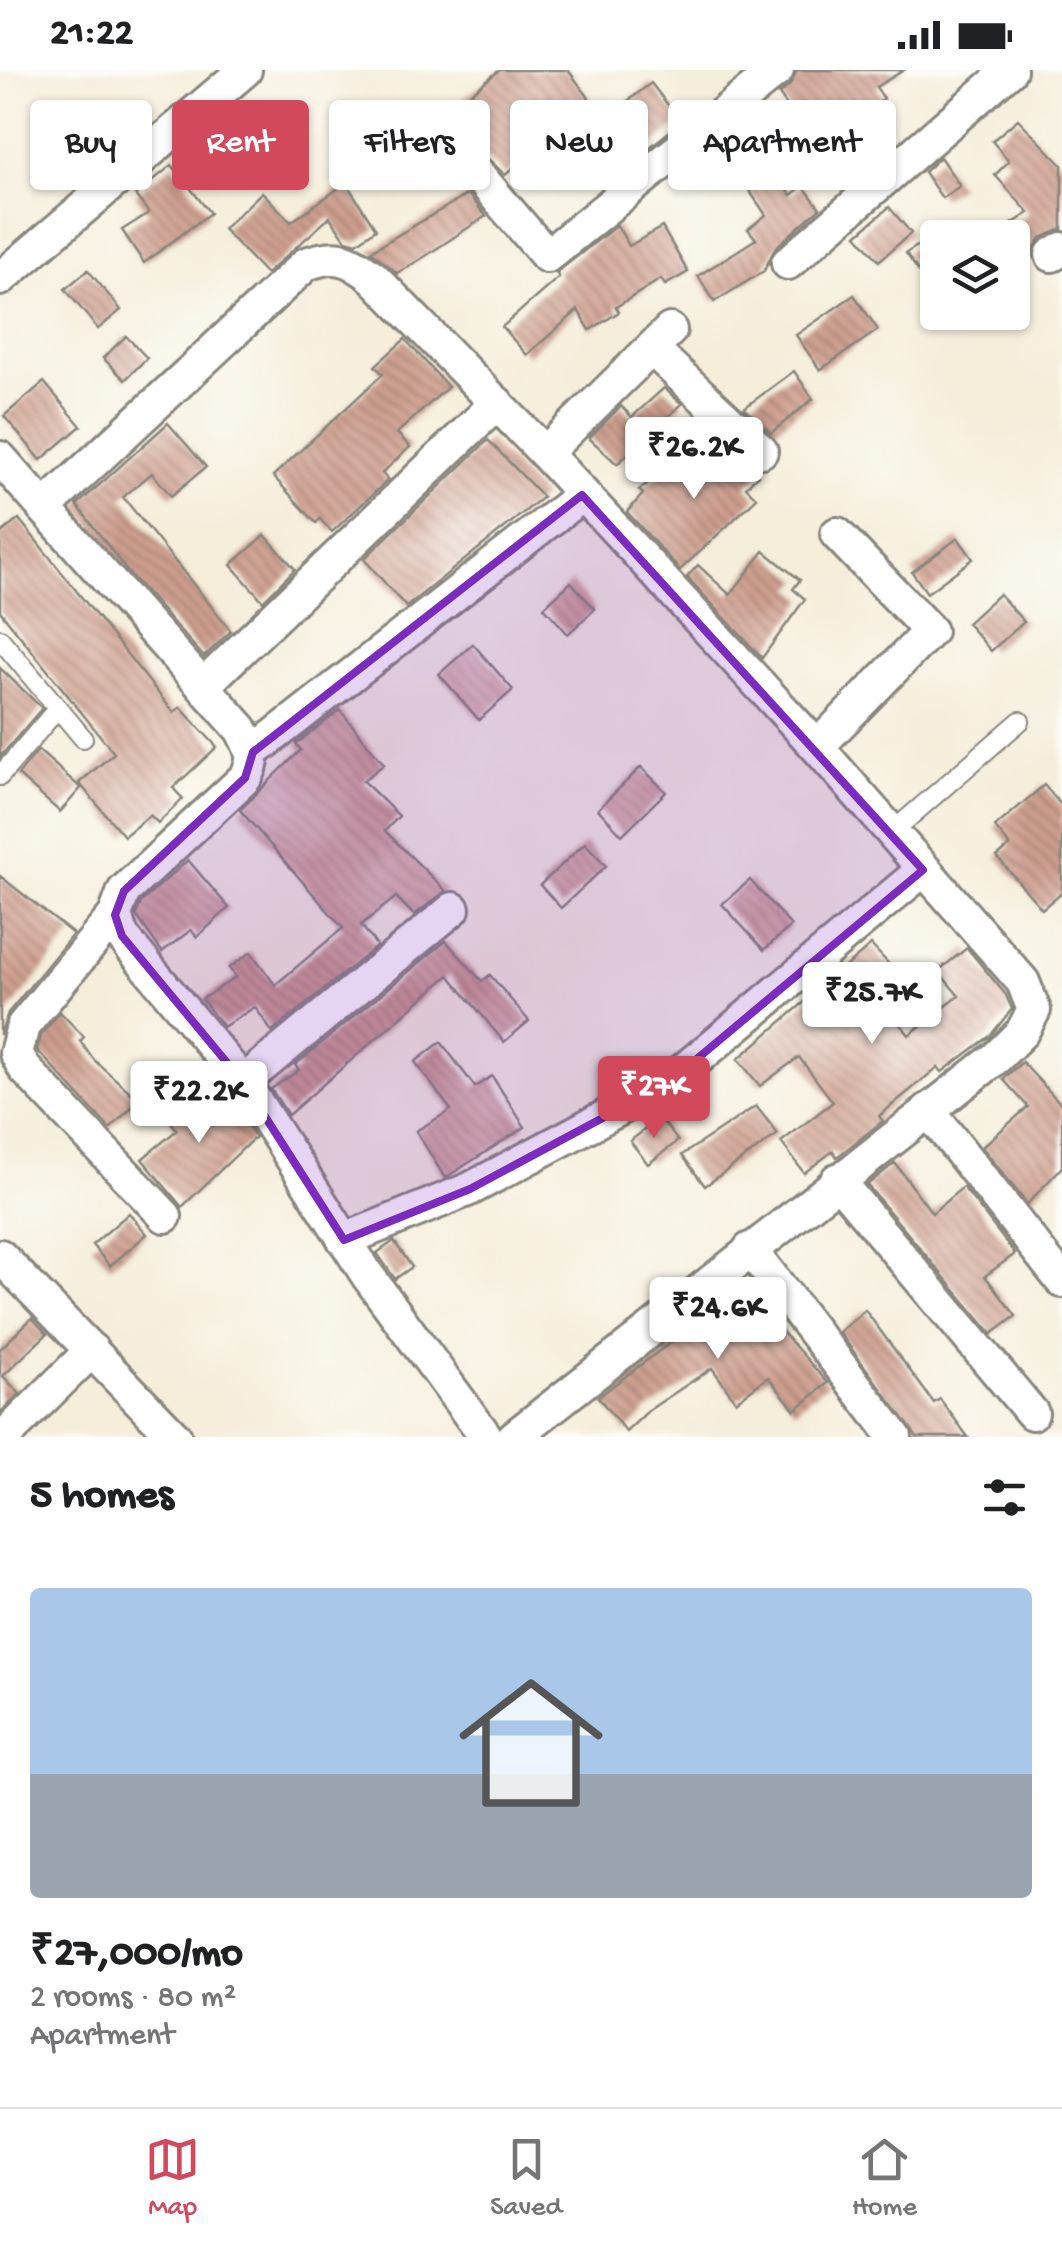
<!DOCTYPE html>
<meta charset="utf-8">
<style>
:root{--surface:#fff;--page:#f2f2f2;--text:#202124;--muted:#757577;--line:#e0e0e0;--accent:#d1495b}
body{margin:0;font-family:"Gochi Hand",sans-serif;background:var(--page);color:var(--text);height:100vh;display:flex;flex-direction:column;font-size:38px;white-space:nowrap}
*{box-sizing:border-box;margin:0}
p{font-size:32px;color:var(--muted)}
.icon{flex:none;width:55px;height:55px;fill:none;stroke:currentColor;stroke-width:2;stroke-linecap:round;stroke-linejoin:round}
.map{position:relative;height:1367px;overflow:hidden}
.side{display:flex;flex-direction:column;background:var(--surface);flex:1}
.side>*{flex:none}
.top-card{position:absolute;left:30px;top:30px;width:1002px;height:90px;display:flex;gap:20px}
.controls{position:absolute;left:920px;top:150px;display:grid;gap:20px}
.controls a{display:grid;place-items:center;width:110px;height:110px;border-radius:10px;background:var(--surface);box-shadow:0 2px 8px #0004;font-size:50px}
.price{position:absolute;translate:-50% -85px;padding:0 22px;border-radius:10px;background:#fff;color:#222;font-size:32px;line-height:65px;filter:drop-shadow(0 2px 5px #0008)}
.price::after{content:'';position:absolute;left:50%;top:60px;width:30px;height:22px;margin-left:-15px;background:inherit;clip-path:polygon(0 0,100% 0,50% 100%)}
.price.selected{background:var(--accent);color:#fff}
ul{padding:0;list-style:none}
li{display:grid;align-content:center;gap:20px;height:530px;padding:0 30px}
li+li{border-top:2px solid var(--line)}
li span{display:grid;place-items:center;height:310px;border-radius:10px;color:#555}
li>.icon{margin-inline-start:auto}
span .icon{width:180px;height:180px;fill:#fffc;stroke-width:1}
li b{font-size:42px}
h2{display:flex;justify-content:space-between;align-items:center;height:120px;padding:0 30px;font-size:42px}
.chip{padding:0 35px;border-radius:10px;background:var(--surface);box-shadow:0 2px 8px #0004;font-size:35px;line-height:90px}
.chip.selected{background:var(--accent);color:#fff}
.status{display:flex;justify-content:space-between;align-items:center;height:70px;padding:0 50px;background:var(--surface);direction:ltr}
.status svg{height:28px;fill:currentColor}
.dock{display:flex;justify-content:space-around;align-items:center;height:140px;border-top:2px solid var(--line);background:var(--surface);font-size:28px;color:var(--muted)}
.dock a{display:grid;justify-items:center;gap:5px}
.dock .selected{color:var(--accent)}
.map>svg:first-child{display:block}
</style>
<div class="status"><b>21:22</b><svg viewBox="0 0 49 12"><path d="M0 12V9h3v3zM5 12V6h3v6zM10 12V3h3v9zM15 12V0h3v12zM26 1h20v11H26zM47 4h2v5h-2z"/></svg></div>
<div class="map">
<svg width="1062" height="1367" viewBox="0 0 1062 1367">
<defs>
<pattern id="building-back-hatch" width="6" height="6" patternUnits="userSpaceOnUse" patternTransform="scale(2.5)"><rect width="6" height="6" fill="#ce9e8e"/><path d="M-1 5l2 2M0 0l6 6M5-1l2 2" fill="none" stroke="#a68073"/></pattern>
</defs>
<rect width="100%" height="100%" fill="#fdfcf7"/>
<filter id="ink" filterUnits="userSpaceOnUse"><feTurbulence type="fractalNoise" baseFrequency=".01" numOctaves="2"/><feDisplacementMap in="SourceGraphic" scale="20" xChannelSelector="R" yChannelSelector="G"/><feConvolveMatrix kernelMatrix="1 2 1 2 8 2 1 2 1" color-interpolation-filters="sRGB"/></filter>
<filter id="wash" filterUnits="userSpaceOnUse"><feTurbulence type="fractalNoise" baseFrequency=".0048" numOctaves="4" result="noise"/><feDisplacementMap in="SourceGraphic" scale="40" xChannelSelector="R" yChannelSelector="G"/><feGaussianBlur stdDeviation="2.25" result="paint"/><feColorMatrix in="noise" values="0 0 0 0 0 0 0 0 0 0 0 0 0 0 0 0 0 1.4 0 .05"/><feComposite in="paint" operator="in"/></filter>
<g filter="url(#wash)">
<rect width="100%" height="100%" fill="#f5eedb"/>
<g id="blocks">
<g fill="url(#building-back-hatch)">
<path d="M500,0H568L605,49L651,13L681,52L606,113L563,59L505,105L486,87L472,85L486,75L455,35Z"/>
<path d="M797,0H904L876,17L884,29L845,54L855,68L823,89L779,24L790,15Z"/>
<path d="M243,40L269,71L248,89L222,57Z"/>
<path d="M1018,49L1062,95V159L1041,168L1025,192L1004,159L1029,143L995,105L1009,91L992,71Z"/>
<path d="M749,65L791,125L803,116L820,138L775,178L764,201L714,232L698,206L756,169L748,159L766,145L723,82Z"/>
<path d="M940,87L960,116L942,128L924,102Z"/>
<path d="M172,95L210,143L144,193L122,160L149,143L135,125Z"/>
<path d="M346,113L376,159L357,173L346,170L330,147L266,204L223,159L262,122L291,152Z"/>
<path d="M468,124L486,146L421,189L397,203L371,181Z"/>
<path d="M889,137L911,163L879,191L857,165Z"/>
<path d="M617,155L629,176L662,157L688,202L665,215L661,209L616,237L619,242L590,260L578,240L527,285L502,257L559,207L556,203Z"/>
<path d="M938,163V230L906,183Z"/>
<path d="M88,200L121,240L98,259L65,219Z"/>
<path d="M854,225L878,260L820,300L796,265Z"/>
<path d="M126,266L147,288L125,310L103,288Z"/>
<path d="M405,269L448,317L397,363L410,377L382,403L388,410L332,462L320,449L316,453L273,406L383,304L375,296Z"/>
<path d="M794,301L813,329L771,363L744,338Z"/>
<path d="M44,312L81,356L41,390L4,346Z"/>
<path d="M664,318L682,334L617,394L589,368L621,336L632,347Z"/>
<path d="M168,353L206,397L171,426L152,403L123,427L231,561L204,587L127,501L77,435Z"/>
<path d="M717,367L758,405L746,417L757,428L680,500L627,442L643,424L639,420L671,395L679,403Z"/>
<path d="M488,370L543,427L406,537L364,489Z"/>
<path d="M19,449L174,643L180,637L217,677L173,718L183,729L158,753L150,745L124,766L79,713L114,683L0,541V464Z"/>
<path d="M265,465L295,499L263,531L231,495Z"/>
<path d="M958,468L973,489L927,523L912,502Z"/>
<path d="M764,481L800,510L793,519L805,529L762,588L687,507L698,495L730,525Z"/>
<path d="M571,512L595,539L568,564L544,537Z"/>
<path d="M999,524L1024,552L991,581L967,553Z"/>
<path d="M473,574L513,620L479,650L439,604Z"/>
<path d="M0,598L42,638L0,687Z"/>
<path d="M340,640L384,694L363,711L399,746L385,761L446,821L414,845L396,827L361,855L377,876L272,962L255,937L223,957L202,929L236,907L229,898L251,882L275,915L343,858L240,740L301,680L296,674Z"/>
<path d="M38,680L81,718L60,742L18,705Z"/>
<path d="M641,697L666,722L622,765L598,739Z"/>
<path d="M1044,715L1062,736V822L1042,839L997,787L1010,776L995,757Z"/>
<path d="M585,773L606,796L561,838L540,815Z"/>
<path d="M188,790L229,838L197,867L191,860L162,882L136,845L141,832Z"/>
<path d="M0,806L73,864L8,943L0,965Z"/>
<path d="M750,810L791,856L764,880L722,834Z"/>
<path d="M446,871L482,911L490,905L529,951L504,972L449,905L288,1045L271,1019L299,1000L295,995Z"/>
<path d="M871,875L900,906L879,927L909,965L959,926L938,901L967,878L1006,925L1012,939L990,966L942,1002L938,997L879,1046L883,1051L837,1087L833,1081L804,1103L781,1072L833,1032L799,987L760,1016L738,989Z"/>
<path d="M60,942L84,967L80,971L95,991L139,1030L110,1059L37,980L41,965Z"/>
<path d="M441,972L475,1017L492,1006L525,1057L445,1108L416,1061L451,1040L415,992Z"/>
<path d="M1022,992L1062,1035V1097L1027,1134L982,1077L1028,1037L1003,1009Z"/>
<path d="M210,1016L234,1043L238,1040L255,1067L182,1137L142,1089L177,1060L170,1051Z"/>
<path d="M756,1036L778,1064L705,1116L682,1085Z"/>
<path d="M660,1048L678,1071L648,1094L630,1071Z"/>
<path d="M895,1093L932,1143L963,1117L1015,1184L985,1206L1016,1246L992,1264L867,1115Z"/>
<path d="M129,1143L147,1164L110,1196L92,1175Z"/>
<path d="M394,1171L412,1197L395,1209L377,1183Z"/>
<path d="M743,1218L828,1313L795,1340L768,1307L736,1331L712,1298L649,1340L626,1362L598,1327Z"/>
<path d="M865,1240L934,1333L940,1329L968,1367H917L839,1262Z"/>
<path d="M32,1248L47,1264L3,1306L20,1324L0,1343V1279Z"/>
</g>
</g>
</g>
<g filter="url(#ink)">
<use href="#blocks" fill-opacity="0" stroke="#88857c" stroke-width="2.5"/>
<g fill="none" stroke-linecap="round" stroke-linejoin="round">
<g stroke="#88857c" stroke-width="22">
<g id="service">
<path d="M0,569L83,668"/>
<path d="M0,706L57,639"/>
<path d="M891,763L1020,651"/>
</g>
</g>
<g stroke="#88857c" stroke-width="38">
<g id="minor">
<path d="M478,105L547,186L777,0"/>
<path d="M1052,185L1062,179"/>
<path d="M788,193L1010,0"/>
<path d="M0,209L245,0"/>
<path d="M652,279L761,381"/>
<path d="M545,383L670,260"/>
<path d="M0,388L44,438L306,194C336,183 347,187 373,207L545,383L817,677L1023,912L1034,940L1022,962L997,987L514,1367"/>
<path d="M44,438L241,659C251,678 258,689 245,708L124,821L115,845L122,866L243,1012L368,1206L486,1367"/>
<path d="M203,616L497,333"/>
<path d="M817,677L930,561L837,464"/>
<path d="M253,682L582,425"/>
<path d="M115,845L23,956L16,983L25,999L165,1146"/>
<path d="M243,1012L453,839"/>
<path d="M928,1040L1062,1211"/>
<path d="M837,1110L1032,1343"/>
<path d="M344,1170L470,1119L668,1013L923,800"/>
<path d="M750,1179L895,1367"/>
<path d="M0,1186L175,1367"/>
<path d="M4,1367L92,1280"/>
</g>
</g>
<use href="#service" stroke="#fff" stroke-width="18"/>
<use href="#minor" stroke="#fff" stroke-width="32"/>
</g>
</g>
<path fill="#7b2cbf" fill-opacity="0.2" stroke="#7b2cbf" stroke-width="8" stroke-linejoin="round" d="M582,425L923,800L668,1013L470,1119L344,1170L243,1012L122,866L115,845L124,821L245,708L253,682Z"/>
</svg>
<div class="controls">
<a><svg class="icon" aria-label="layers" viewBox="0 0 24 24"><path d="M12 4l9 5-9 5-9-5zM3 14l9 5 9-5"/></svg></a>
</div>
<b class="price" style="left:694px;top:432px">₹26.2K</b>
<b class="price" style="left:872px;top:977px">₹25.7K</b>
<b class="price selected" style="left:654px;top:1071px">₹27K</b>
<b class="price" style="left:199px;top:1076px">₹22.2K</b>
<b class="price" style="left:718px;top:1292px">₹24.6K</b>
<div class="top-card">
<a class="chip">Buy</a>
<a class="chip selected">Rent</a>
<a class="chip">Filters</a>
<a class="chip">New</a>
<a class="chip">Apartment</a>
</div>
</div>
<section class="side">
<h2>5 homes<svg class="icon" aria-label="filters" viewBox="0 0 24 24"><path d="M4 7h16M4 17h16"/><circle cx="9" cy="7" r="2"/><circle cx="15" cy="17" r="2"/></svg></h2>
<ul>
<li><span style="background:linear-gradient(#a9c7e8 60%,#9aa5b1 0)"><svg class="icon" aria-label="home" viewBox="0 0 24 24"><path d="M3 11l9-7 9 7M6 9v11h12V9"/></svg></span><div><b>₹27,000/mo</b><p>2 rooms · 80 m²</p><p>Apartment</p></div></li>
</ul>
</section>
<nav class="dock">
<a class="selected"><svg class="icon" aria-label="map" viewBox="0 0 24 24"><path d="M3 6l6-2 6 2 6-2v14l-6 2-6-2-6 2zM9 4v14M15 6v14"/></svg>Map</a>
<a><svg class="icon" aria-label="saved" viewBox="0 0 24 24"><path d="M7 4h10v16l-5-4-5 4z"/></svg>Saved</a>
<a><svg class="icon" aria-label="home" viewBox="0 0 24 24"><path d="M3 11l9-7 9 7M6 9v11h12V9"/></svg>Home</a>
</nav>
